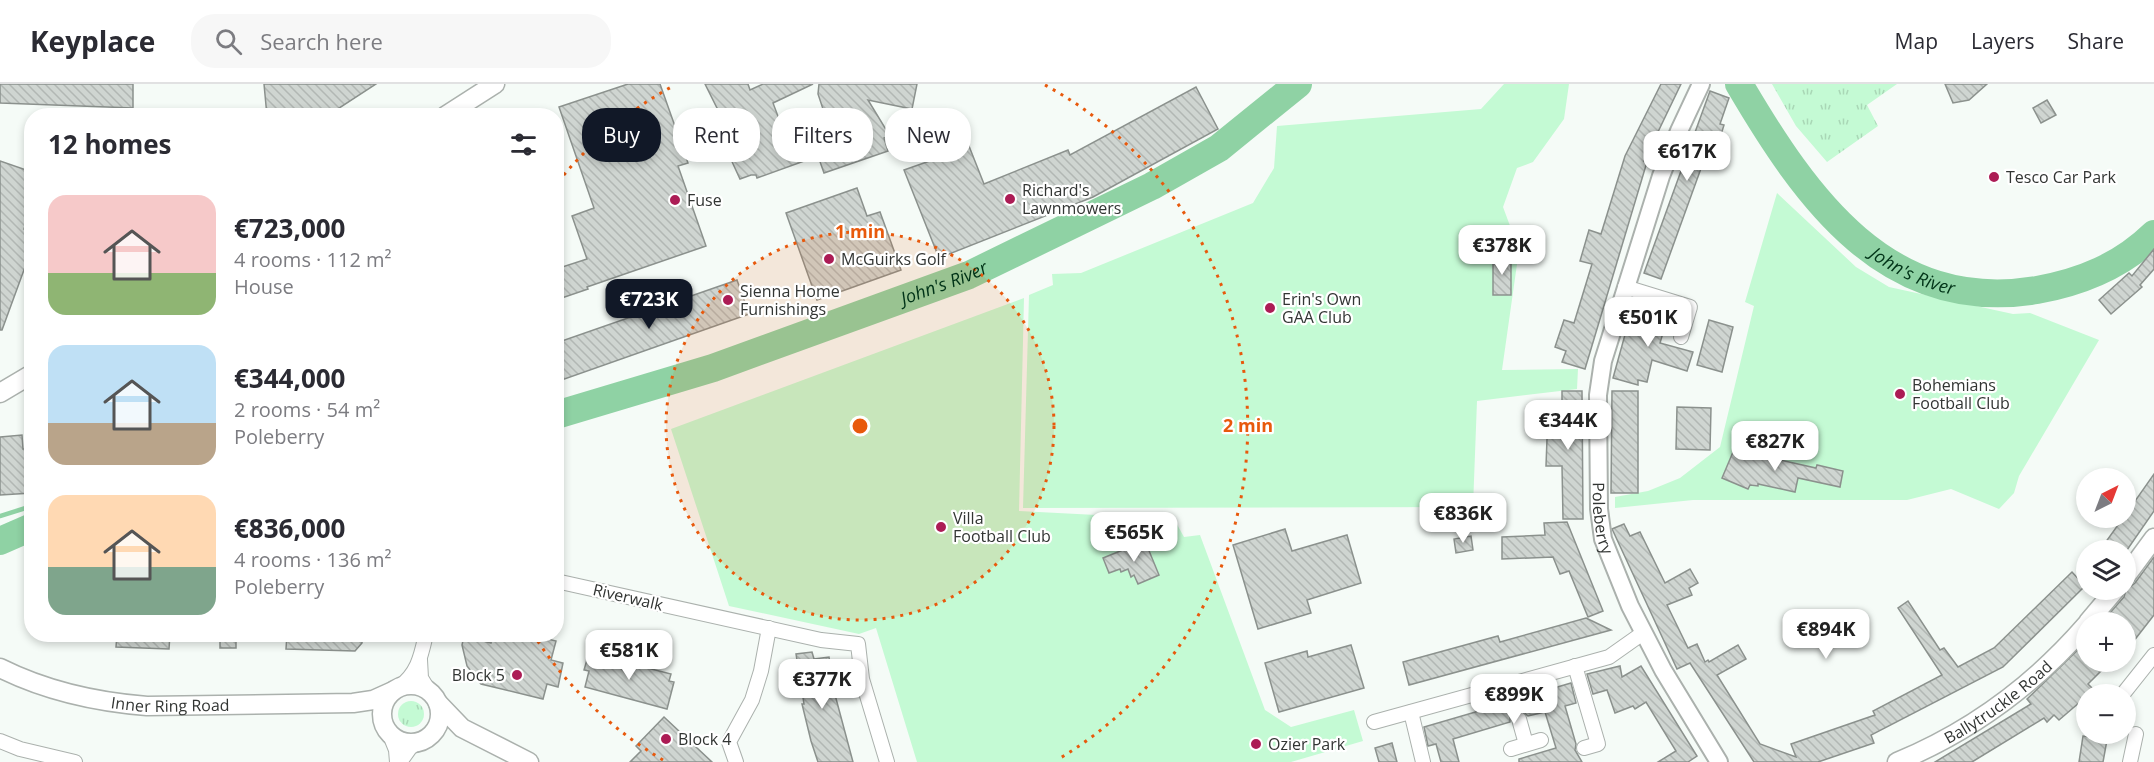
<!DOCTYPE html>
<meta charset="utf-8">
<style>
:root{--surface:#fff;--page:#f7f7f7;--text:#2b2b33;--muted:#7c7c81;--line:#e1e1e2;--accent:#111827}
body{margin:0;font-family:"Open Sans",sans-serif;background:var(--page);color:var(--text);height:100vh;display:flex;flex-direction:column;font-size:22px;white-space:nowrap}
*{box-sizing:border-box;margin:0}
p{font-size:20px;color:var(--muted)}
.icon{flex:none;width:33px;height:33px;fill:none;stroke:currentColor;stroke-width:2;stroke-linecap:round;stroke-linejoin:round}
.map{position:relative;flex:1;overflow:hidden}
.panel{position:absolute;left:24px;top:24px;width:540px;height:534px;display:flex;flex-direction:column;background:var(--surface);border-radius:24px;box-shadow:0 3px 9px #0003}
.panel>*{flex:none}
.hud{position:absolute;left:582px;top:24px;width:570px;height:54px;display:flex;gap:12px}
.needle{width:39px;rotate:42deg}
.controls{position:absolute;left:2076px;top:384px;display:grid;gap:12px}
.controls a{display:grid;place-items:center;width:60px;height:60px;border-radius:50%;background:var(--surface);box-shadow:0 3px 9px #0003;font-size:30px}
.price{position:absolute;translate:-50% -51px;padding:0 14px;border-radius:12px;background:#fff;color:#222;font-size:20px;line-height:39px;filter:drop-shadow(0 2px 3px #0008)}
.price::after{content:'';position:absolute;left:50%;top:36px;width:18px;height:14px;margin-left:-9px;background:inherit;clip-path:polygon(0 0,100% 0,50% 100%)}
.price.current{background:var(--accent);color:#fff}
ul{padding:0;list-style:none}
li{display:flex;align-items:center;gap:18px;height:150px;padding:0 24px}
li span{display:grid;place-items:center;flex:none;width:168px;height:120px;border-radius:18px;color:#555}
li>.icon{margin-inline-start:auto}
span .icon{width:72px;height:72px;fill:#fffc;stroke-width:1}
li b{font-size:26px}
h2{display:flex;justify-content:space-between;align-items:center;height:72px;padding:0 24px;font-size:26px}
.tag{padding:0 21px;border-radius:24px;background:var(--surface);box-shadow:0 3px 9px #0003;font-size:21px;line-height:54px}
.tag.current{background:var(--accent);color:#fff}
header{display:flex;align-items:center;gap:36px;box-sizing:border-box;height:84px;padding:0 30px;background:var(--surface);border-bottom:2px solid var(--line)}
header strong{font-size:28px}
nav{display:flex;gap:33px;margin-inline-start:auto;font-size:21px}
.search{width:420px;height:54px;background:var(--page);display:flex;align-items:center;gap:15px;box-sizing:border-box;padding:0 21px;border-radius:24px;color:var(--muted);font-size:22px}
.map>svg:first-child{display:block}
</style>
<header>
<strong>Keyplace</strong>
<div class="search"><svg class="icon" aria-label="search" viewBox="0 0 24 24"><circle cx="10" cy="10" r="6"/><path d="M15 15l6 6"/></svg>Search here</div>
<nav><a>Map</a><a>Layers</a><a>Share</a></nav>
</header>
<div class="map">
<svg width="2154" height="678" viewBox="0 0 2154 678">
<defs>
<pattern id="grass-tufts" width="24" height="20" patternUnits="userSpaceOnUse" patternTransform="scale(1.5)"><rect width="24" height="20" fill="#c4fad4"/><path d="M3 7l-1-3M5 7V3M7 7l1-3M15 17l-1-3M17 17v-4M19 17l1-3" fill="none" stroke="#a9d7b6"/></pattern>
<pattern id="building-back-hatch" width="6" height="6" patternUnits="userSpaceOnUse" patternTransform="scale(1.5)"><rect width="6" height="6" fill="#cfd5d1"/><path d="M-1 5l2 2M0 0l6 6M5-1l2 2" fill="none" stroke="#b2b7b4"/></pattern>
</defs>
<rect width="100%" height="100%" fill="#f5fbf7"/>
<g fill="url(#grass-tufts)">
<path d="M1772,0H1897L1867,21L1878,42L1827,78L1796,42Z"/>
<circle cx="411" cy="630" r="13"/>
</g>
<g fill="#c4fad4">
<path d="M1504,0H1569L1564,35L1533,78L1517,84L1503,123L1519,166L1502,286L1578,285L1577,305L1477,317L1473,423L1023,424L1029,211L1053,201L1052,190L1081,189L1253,119L1274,84L1277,42L1481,25Z"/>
<path d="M1777,109L1856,183L1889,203L2013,230L2030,229L2099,256L2019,392L2014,409L1999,425L1951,405L1907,416H1693L1615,424V413L1648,407L1680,394L1720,363L1754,222L1745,218Z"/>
<path d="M1024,214L1019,427L1174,435L1184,453L1200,451L1265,626L1291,643L1354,626L1363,657L1291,678H917L876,544L859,550L729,522L671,345Z"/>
</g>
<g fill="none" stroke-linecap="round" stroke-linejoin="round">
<path stroke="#8fd2a4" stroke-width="4.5" d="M0,432L32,422"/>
<g stroke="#8fd2a4" stroke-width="28">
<path id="s1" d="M1739,0C1806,114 1887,231 2037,206C2082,198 2121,182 2154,150"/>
<path id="s2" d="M556,331L713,284L969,191L1152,102L1219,64L1298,0"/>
<path d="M0,457L32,443"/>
</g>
</g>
<g fill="url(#building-back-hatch)" stroke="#8b918d" stroke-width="1.5">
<path d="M0,0H133V24L0,19Z"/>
<path d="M264,0H376L327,32H267Z"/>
<path d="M628,0H660L688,79L678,82L706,162L587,203L588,205L556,216V185L587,175L572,132L594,124L559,23Z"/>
<path d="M705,0H748L750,6L763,0H813L773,19L782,43L824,28L818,10L819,0H917L912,25L868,16L890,52L884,54L888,67L824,89L818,72L757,94L756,91H751L740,95L728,69L743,63L732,34L721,32Z"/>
<path d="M1661,0H1681L1644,77L1647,78L1585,285L1562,278L1566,267L1555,263L1564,236L1574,239L1592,180L1580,177L1589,146L1601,150L1625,72Z"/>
<path d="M1945,0H1987L1969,16L1953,19Z"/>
<path d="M1196,3L1218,45L1093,113L939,174L904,86L941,73L940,68L967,57L984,100L1068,66L1070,71Z"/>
<path d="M1710,7L1729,14L1720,40L1724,41L1719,57L1712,54L1661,195L1644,189Z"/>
<path d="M2047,16L2056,31L2041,39L2033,24Z"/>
<path d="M0,77L32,88V122L24,145L32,148V164L2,246H0Z"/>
<path d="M857,104L867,132L880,128L901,186L817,216L786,129Z"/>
<path d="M2154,165V185L2140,201L2142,203L2111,230L2099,216L2129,189L2132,192Z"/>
<rect x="1493" y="172" width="18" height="39"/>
<path d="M737,196L749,230L556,298V259Z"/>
<path d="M1646,219L1662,224L1661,230L1668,232L1660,259L1693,268L1687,287L1652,276L1647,298L1638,296V301L1613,294L1626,247L1631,248L1638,223L1644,224Z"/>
<path d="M1709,236L1733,243L1722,288L1697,281Z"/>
<path d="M1562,307H1582L1583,435H1563L1562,382H1546L1548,328H1562Z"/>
<path d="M1612,307H1638V409H1611Z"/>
<path d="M1677,323L1711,324L1710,366L1676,365Z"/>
<path d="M22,351L23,365H32V409L0,411V353Z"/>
<path d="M1736,361L1763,372L1816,384L1817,381L1843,387L1840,403L1798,394L1795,408L1758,400V402L1750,401L1748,405L1722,394Z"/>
<path d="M2154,390V427L2127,466H2100L2123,434H2126V430Z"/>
<path d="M1567,438L1603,527L1588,533L1569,487L1560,490L1553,473L1502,475V453L1545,451L1544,439Z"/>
<path d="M1624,440L1630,452L1640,448L1665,499L1690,485L1698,499L1689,504L1692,511L1667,521L1688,564L1697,560L1705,578L1708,576L1709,578L1738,561L1746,575L1717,591L1760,660L1796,673L1791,660L1875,631L1873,627L1942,591L1898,524L1908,517L1940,566L1944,564L1958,583L1994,564L2072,488L2085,502L2003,583L1871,651L1874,659L1818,678H1754L1690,579L1677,585L1613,447L1612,445Z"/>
<path d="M1285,445L1292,467L1347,451L1361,499L1307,516L1311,529L1258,545L1233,461Z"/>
<path d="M1471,452L1473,466L1456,469L1454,455Z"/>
<path d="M1145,457L1159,491L1138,500L1134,491L1131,493L1128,485L1121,488L1120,485L1109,489L1103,474Z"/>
<path d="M2154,473V531L2126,567V538H2102L2124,513L2126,506L2135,499Z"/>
<path d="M1586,534L1611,546L1409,601L1403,578L1498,552L1500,558Z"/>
<path d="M117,550H170L169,565L116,563Z"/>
<rect x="220" y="550" width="16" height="14"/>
<path d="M287,550H362V559L355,567L286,565Z"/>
<path d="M493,550H527L556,557L551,576L563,579L558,603L547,600L543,615L481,600L467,582L462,561L464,552L491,559Z"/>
<path d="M2086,558V578H2110L2088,600L2094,606L2059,636L2054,631L2047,638L2044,634L1972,678H1935L2031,620L2027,615Z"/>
<path d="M1351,561L1364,604L1279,628L1265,579L1307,567L1308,573Z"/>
<path d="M812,568L814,575L829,573L834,607L853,678H818L811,657L802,620H804L796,570Z"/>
<path d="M589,569L671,590L669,597L674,598L667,625L585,603L589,587L584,586Z"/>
<path d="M1620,582L1622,593L1641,582L1697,672L1688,678H1658L1676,667L1646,618L1635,625L1633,622L1615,629L1607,606L1593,610L1587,590Z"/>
<path d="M1571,599L1576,619L1565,622L1576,660L1575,666L1582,678H1519V675L1556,664L1545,628L1528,632L1522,627H1516L1510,632V638L1453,655L1459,678H1441L1436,660L1428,662L1424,643L1496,622L1527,610V612Z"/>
<path d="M664,633L712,678H630L641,667L636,662Z"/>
<path d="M2083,652L2107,656L2103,678H2079Z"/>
<path d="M1392,659L1397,678H1379L1375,664Z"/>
</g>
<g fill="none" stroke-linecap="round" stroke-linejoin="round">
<path stroke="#ced3d0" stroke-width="14" stroke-dasharray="14 7" stroke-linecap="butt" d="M1513,614L1519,635"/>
<g stroke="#abb1ad" stroke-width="16">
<g id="minor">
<path d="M1625,203L1690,223L1681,253"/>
<path d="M556,497L821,556L858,560L862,595L887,678"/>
<path d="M420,576L421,594L429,607"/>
<path d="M1575,582L1598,660L1584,664"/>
<path d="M399,603C418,589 421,572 426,550"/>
<path d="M2123,610L2154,571"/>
<path d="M1411,628L1423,678"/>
<path d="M1519,635L1526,660"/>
<path d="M1374,638L1609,573L1643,549"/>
<path d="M390,651L396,666L397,678"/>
<path d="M0,657L20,665L75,678"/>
<path d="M1511,665L1541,656"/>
<path d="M400,678L410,664L418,658"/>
<path d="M736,678L729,658L752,616L761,587L769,544"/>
<path d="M2130,678L2136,650"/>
</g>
</g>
<g stroke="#abb1ad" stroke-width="20">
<g id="tertiary">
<path id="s3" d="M1701,0L1679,47L1661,92L1603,277L1598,311L1599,425L1603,455L1630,522L1663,586L1719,678"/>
</g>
</g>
<g stroke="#abb1ad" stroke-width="21">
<g id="secondary">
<path d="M445,32L495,0"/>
<path d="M0,309L32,290"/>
<path d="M2126,492L2154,454"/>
<path d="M2088,538L2115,506"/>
<path id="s4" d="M0,584C46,607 96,618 147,622L353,619L373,616L393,607"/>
<circle cx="411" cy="630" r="29"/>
<path d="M438,619L462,644L529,678"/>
<path id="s5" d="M1897,678C1972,647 2033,602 2086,541"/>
</g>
</g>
<use href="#minor" stroke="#fff" stroke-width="14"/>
<use href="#tertiary" stroke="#fff" stroke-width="16"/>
<use href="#secondary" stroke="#fff" stroke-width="18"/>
</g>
<circle cx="860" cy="342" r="194" fill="#e8590c" fill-opacity=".12"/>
<g fill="none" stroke="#e8590c" stroke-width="3" stroke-dasharray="3 6">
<circle cx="860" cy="342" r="194"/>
<path d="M663 676A388 388 0 0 1 535 553M558 98A388 388 0 0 1 675 1M1045 1A388 388 0 0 1 1057 676"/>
</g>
<g fill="#ac1c55" stroke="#fff" stroke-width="2">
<circle cx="1994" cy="93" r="6"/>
<circle cx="1010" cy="115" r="6"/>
<circle cx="675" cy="116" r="6"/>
<circle cx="829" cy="175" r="6"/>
<circle cx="728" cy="216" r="6"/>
<circle cx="1270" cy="224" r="6"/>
<circle cx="1900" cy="310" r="6"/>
<circle cx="941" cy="443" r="6"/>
<circle cx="517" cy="591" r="6"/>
<circle cx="666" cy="655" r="6"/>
<circle cx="1256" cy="660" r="6"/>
</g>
<g text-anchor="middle" stroke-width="4.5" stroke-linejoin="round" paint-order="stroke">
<g font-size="16" fill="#323533" stroke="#fff" text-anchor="start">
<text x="2006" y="99">Tesco Car Park</text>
<text x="1022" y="112">Richard's<tspan x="1022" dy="18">Lawnmowers</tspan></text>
<text x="687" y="122">Fuse</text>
<text x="841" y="181">McGuirks Golf</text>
<text x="740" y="213">Sienna Home<tspan x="740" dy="18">Furnishings</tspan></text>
<text x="1282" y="221">Erin's Own<tspan x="1282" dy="18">GAA Club</tspan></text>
<text x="1912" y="307">Bohemians<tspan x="1912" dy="18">Football Club</tspan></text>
<text x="953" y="440">Villa<tspan x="953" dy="18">Football Club</tspan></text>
<text x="505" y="597" text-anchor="end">Block 5</text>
<text x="678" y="661">Block 4</text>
<text x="1268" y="666">Ozier Park</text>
</g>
<g font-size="16" fill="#323533" stroke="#fff">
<text dy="6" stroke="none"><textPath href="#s3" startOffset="452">Poleberry</textPath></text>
<text transform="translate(628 513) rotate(13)" y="6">Riverwalk</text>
<text dy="6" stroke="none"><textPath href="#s5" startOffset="118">Ballytruckle Road</textPath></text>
<text dy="6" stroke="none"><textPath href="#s4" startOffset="176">Inner Ring Road</textPath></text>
</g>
<g font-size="18" font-style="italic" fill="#003317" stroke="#fff">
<text dy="6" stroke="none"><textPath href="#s1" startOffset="261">John's River</textPath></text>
<text dy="6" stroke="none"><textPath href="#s2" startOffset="410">John's River</textPath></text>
</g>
</g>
<circle cx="860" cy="342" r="9" fill="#e8590c" stroke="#fff" stroke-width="3"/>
<g font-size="18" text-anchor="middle" font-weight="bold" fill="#e8590c" stroke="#fff" stroke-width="4.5" stroke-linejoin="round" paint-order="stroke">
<text x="860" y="154">1 min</text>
<text x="1248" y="348">2 min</text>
</g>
</svg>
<div class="controls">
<a><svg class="needle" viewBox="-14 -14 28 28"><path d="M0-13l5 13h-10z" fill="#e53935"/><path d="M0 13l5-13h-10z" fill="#7c7c81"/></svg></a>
<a><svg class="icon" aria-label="layers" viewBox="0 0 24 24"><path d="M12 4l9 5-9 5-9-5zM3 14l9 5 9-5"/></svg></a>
<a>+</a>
<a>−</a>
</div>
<b class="price" style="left:1687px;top:98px">€617K</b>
<b class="price" style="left:1502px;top:192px">€378K</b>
<b class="price current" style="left:649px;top:246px">€723K</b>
<b class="price" style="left:1648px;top:264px">€501K</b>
<b class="price" style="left:1568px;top:367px">€344K</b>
<b class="price" style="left:1775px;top:388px">€827K</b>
<b class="price" style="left:1463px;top:460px">€836K</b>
<b class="price" style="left:1134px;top:479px">€565K</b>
<b class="price" style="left:1826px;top:576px">€894K</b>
<b class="price" style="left:629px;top:597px">€581K</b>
<b class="price" style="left:822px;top:626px">€377K</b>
<b class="price" style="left:1514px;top:641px">€899K</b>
<div class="hud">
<a class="tag current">Buy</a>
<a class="tag">Rent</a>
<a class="tag">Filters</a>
<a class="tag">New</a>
</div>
<section class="panel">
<h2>12 homes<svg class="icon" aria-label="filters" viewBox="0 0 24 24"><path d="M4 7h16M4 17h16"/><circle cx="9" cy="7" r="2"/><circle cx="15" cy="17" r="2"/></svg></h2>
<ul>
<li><span style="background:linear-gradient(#f6c9c9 65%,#8fb573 0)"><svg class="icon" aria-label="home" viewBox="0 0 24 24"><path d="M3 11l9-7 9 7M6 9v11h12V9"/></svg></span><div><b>€723,000</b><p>4 rooms · 112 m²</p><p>House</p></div></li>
<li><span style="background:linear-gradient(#bfe0f5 65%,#b9a48a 0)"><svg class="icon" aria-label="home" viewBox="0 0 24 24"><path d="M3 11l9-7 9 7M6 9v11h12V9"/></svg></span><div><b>€344,000</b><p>2 rooms · 54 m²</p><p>Poleberry</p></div></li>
<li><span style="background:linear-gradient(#ffd9b3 60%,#7fa58c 0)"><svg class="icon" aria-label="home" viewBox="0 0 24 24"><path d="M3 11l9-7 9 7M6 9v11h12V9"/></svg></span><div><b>€836,000</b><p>4 rooms · 136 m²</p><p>Poleberry</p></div></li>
</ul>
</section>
</div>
